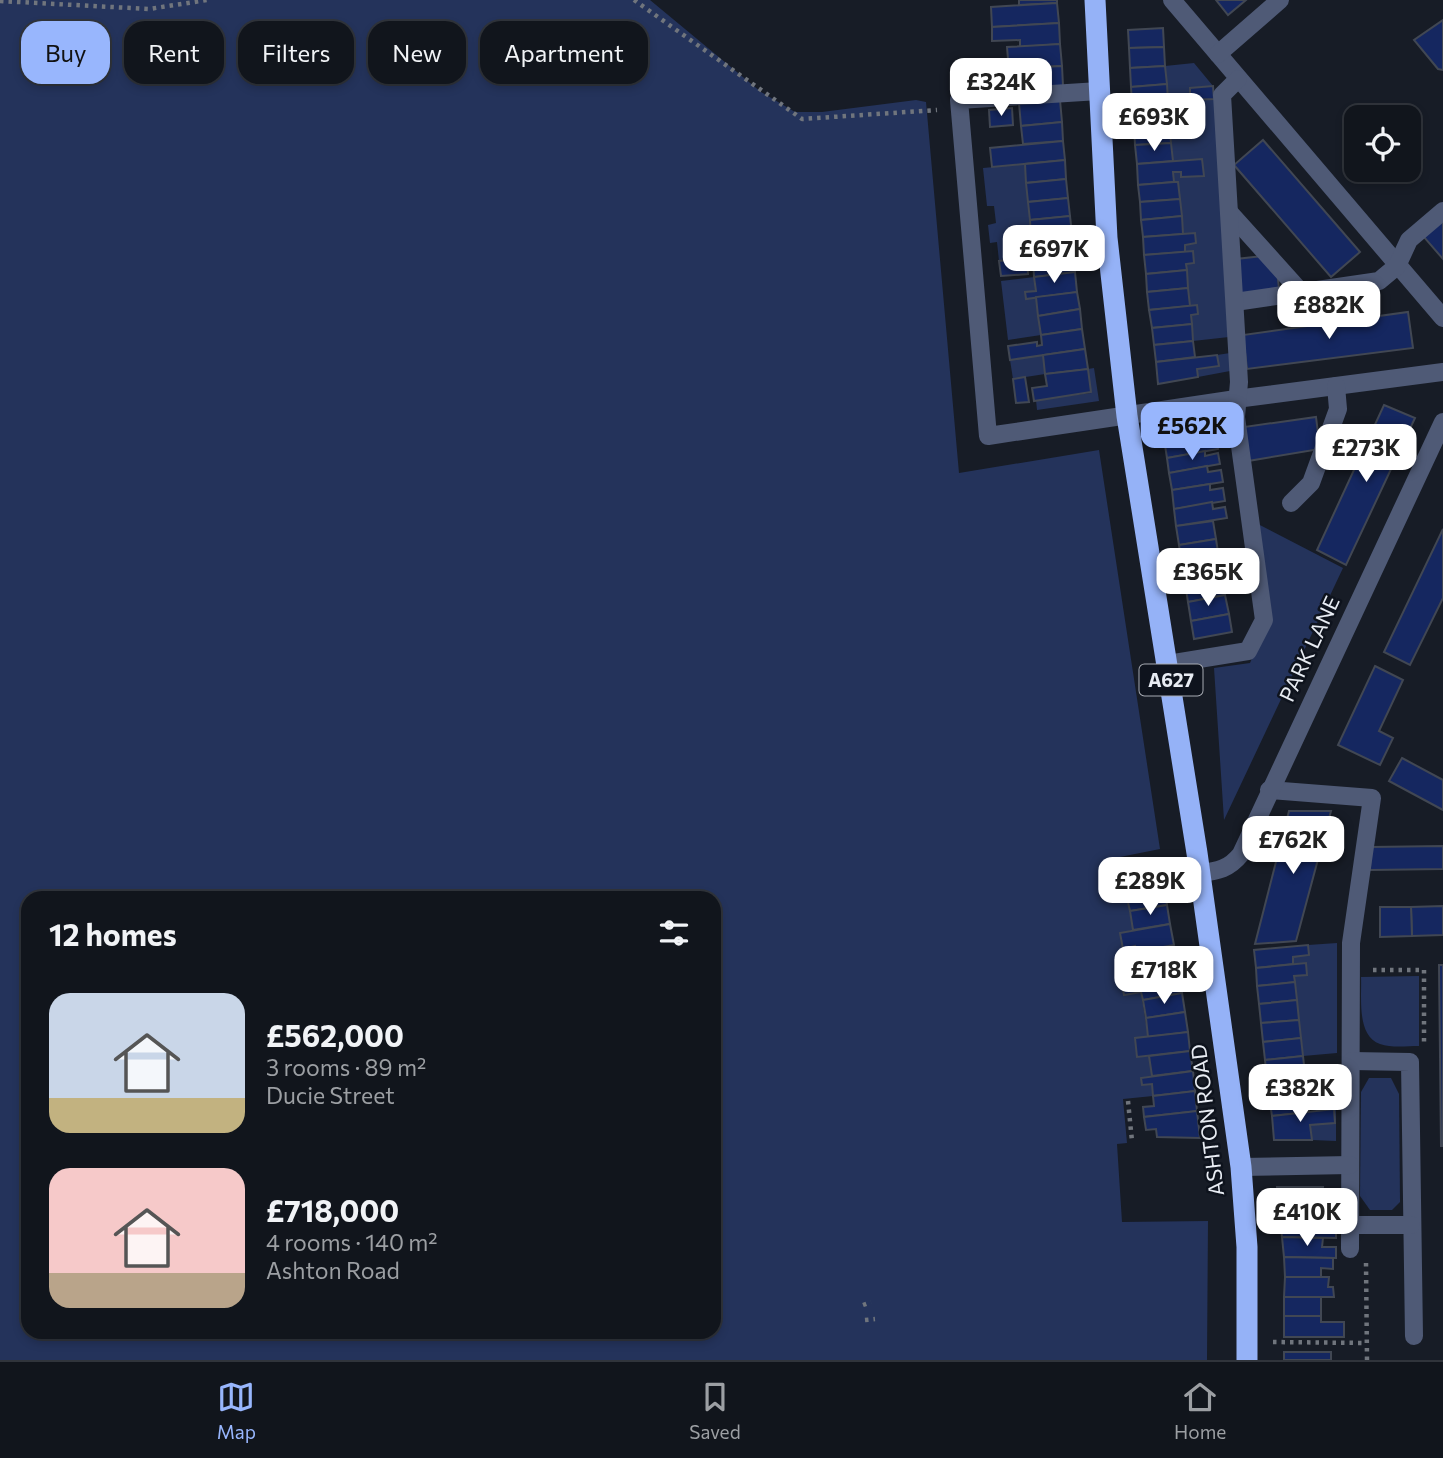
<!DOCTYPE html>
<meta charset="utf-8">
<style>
:root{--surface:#11151c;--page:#1e2229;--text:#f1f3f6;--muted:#9c9fa3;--line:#30343b;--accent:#98b6fd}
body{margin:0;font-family:Commissioner,sans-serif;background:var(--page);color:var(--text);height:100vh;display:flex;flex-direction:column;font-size:26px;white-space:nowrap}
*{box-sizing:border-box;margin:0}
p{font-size:23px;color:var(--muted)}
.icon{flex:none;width:38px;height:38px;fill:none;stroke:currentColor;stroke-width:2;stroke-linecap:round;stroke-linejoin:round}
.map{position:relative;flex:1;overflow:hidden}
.drawer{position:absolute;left:21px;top:891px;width:700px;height:448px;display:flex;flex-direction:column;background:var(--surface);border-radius:21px;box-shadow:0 4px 10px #0003,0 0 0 2px var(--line)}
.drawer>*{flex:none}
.top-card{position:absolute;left:21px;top:21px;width:700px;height:63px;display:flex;gap:14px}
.controls{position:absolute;left:1344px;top:105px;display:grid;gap:14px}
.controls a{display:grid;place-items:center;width:77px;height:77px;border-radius:14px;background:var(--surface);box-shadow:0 4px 10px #0003,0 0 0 2px var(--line);font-size:35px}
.price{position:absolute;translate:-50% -60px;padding:0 16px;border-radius:14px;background:#fff;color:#222;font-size:23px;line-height:46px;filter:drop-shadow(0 2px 4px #0008)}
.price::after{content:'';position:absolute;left:50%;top:42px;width:21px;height:16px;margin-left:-10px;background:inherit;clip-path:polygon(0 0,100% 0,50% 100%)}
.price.active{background:var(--accent);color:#111}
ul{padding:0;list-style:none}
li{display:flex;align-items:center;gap:21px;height:175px;padding:0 28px}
li span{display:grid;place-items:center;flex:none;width:196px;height:140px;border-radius:21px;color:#555}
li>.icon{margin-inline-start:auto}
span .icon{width:84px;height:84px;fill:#fffc;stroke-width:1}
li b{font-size:30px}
h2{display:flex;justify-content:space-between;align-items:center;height:84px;padding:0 28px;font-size:30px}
.pill{padding:0 24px;border-radius:21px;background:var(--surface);box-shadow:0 4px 10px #0003,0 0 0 2px var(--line);font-size:24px;line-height:63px}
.pill.active{background:var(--accent);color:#111}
.dock{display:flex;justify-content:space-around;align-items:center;height:98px;border-top:2px solid var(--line);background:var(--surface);font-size:19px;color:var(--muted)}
.dock a{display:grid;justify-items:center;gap:4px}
.dock .active{color:var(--accent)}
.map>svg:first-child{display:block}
</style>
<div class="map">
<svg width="1443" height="1360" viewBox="0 0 1443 1360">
<rect width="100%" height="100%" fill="#171c26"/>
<g fill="#24335b" fill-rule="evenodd">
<path d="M0,0H650L761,92L795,112H822L916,100L926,102L959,473L1099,450L1160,849L1120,857L1124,880L1115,900L1127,898L1133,930L1120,933L1123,948L1135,946L1141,981L1123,984L1125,995L1141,992L1148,1037L1135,1039L1137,1057L1149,1056L1152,1076L1142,1078V1085L1152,1084L1153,1096L1123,1099L1127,1143L1117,1144L1122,1222L1208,1221L1207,1360H0ZM28,898H714V1332H28Z"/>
<path d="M1194,63L1213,86L1190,88V100L1214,99L1229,337L1193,341L1191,315L1198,314L1197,306H1190L1186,264L1194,263L1193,252H1185V245L1196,243L1195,234H1183L1178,182H1174L1173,172H1181L1182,177L1203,176L1202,160L1173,161L1165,66Z"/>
<path d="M1025,164L1033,257L999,261L997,242L990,243L988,225L996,223L994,206H987L983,168Z"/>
<path d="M1034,277L1036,291L1025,293L1026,298L1036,297L1041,335L1008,340L1001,281Z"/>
<path d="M1230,353V371L1198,377L1197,369L1218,366L1217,355Z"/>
<path d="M1043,355L1045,374L1013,379L1010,360Z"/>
<path d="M1094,368L1099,401L1037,410L1036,400L1091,393L1088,369Z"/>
<path d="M1256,523L1343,568L1224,820L1214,668L1250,663L1270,618Z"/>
<path d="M1337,943V1053L1303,1056L1294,976L1307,975L1306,963L1293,964V957L1309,955L1308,945Z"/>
<path d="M1419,976V1046C1407,1046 1391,1048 1380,1044C1356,1036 1362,996 1361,977Z"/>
<path d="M1369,1078H1391L1399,1094L1400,1202L1392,1210H1370L1360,1196L1361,1092Z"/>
<path d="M1334,1109H1336V1141L1312,1140L1310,1125L1335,1123Z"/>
</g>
<g fill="#152760" stroke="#414753" stroke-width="2">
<path d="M1019,0H1057V3L1019,5Z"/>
<path d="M1216,0H1246L1228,15Z"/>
<path d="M1057,3L1059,23L992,27L991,7Z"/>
<path d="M1443,20V70L1438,69L1414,40Z"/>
<path d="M1059,23L1060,44L1020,47V40L992,41V27Z"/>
<path d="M1163,28L1164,47L1129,48L1128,30Z"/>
<path d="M1060,44L1062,66L1020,68V59H1008L1007,47Z"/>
<path d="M1164,47L1165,66L1130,68L1129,48Z"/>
<path d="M1062,66L1063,86L1020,90L1019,79L1009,80L1008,69Z"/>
<path d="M1165,66L1167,84L1131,87L1130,68Z"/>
<path d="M1167,84L1168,102L1132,104L1131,87Z"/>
<path d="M1213,86L1214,99L1190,100V88Z"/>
<path d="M1060,100L1062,122L1021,126L1019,103Z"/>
<path d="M1168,102L1169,122L1134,125L1132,104Z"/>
<path d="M1012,108L1013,125L990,127L989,110Z"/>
<path d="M1062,122L1063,141L1023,144L1021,126Z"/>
<path d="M1169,122L1171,143L1135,145L1134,125Z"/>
<path d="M1263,140L1360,252L1331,277L1234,165Z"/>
<path d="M1063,141L1065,160L992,167L990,148Z"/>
<path d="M1171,143L1173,161L1137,164L1135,145Z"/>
<path d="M1202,159L1204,176L1181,177V172H1173L1174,182L1138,185L1137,164Z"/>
<path d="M1065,160L1066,179L1026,183L1025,164Z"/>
<path d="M1066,179L1068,198L1028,202L1026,183Z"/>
<path d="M1174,182H1178L1180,199L1140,202L1138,185Z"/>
<path d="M1068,198L1070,216L1030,220L1028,202Z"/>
<path d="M1180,199L1182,216L1141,220L1140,202Z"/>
<path d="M1070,216L1072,234L1031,240L1030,220Z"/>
<path d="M1182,216L1183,234L1143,237L1141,220Z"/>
<path d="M1443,220V259L1423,236Z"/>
<path d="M1195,233L1196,243L1185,245V252L1144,255L1143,237Z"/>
<path d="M1072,234L1074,253L1033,257L1031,240Z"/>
<path d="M1193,251L1194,263L1186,264L1187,270L1146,274L1144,255Z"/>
<path d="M1074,253L1075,272L1034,277L1033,257Z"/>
<path d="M1263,256L1277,270L1279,289L1238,294L1236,259Z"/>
<path d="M1027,258L1028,274L1001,276L999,261Z"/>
<path d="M1187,270L1188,288L1147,292L1146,274Z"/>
<path d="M1075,272L1077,292L1026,299L1025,292L1036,291L1034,277Z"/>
<path d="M1188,288L1190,306L1149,310L1147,292Z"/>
<path d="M1077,292L1080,309L1038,316L1036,297Z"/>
<path d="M1197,305L1198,314L1191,315L1192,324L1152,328L1149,310Z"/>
<path d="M1080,309L1082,329L1041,335L1038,316Z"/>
<path d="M1408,312L1413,348L1247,369L1243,335Z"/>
<path d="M1192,324L1193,341L1154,345L1152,328Z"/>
<path d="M1082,329L1085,349L1010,360L1008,346L1037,342V346L1042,345L1041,335Z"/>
<path d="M1193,341L1195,357L1156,362L1154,345Z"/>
<path d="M1085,349L1088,369L1045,374L1043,355Z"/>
<path d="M1217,355L1219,366L1197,369L1198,377L1158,384L1156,362Z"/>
<path d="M1088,369L1091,392L1034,401L1032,388L1047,386L1045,374Z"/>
<path d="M1025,377L1029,402L1016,403L1013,379Z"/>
<path d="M1384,405L1415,418L1346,565L1317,550Z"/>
<path d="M1316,417L1320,449L1248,461L1244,427Z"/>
<path d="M1202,432L1203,439L1216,437L1218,449L1167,458L1164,439Z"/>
<path d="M1205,451V456L1218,453L1220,464L1169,473L1167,458Z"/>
<path d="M1207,466L1208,472L1221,470L1223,482L1172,490L1169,473Z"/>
<path d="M1210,484V490L1223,488L1225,501L1174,509L1172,490Z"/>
<path d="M1212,502L1213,509L1225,507L1227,518L1176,526L1174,509Z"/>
<path d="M1213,521L1216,539L1179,545L1176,526Z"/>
<path d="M1443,529V598L1410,665L1384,652Z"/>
<path d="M1216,539L1219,559L1182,565L1179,545Z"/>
<path d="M1219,559L1222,577L1185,583L1182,565Z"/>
<path d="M1222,577L1225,595L1188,602L1185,583Z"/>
<path d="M1225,595L1229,614L1191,621L1188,602Z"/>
<path d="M1229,614L1232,632L1194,639L1191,621Z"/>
<path d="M1375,666L1403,680L1379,731L1393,738L1380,765L1338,745Z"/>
<path d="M1402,758L1443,780V810L1389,781Z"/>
<path d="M1289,811H1331L1296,941L1255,944Z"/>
<path d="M1443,846V869L1370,870L1371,847Z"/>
<path d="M1161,867L1167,905L1130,911L1127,898L1115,900L1112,882L1124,880L1123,874Z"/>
<path d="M1167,905L1170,924L1133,930L1130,911Z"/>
<path d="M1443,906V935L1412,936L1411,907Z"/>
<path d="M1380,907H1411L1412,936L1380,937Z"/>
<path d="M1170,924L1174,945L1136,952L1135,946L1123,949L1120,933Z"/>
<path d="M1308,945L1309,955L1293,957V964L1256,968L1254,950Z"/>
<path d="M1175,955L1178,974L1141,981L1139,973L1126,975L1124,964Z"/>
<path d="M1306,963L1307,975L1294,976L1295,982L1257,986L1256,968Z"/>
<path d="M1439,965H1443V1146H1441Z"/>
<path d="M1178,974L1182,993L1143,1000L1141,992L1124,995L1122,984Z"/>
<path d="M1295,982L1297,1000L1259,1004L1257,986Z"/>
<path d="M1182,993L1185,1012L1146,1018L1143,1000Z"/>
<path d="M1297,1000L1299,1020L1261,1023L1259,1004Z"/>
<path d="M1185,1012L1188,1032L1148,1037L1146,1018Z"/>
<path d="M1299,1020L1301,1038L1263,1042L1261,1023Z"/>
<path d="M1188,1032L1190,1051L1137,1057L1135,1038Z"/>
<path d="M1301,1038L1303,1056L1265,1060L1263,1042Z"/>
<path d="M1190,1051L1193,1071L1152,1076L1149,1056Z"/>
<path d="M1303,1056L1305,1074L1267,1079L1265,1060Z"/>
<path d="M1193,1071L1195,1091L1153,1096L1152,1084L1142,1085L1141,1078Z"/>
<path d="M1305,1074L1307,1093L1269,1097L1267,1079Z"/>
<path d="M1195,1091L1197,1111L1144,1117L1143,1107L1154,1106L1153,1096Z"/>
<path d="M1307,1093L1309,1112L1272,1116L1269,1097Z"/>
<path d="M1334,1109L1335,1123L1310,1125L1312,1140H1274L1272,1116Z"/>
<path d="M1197,1111L1200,1138L1157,1137L1156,1129L1146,1130L1144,1117Z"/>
<path d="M1277,1187H1323L1322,1203H1333V1217L1280,1216Z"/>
<path d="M1280,1216L1322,1217L1323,1228H1336V1238L1282,1237Z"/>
<path d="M1282,1237L1323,1238L1322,1247H1336V1258L1284,1257Z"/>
<path d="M1284,1257L1333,1258V1269L1321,1268V1277H1285Z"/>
<path d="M1285,1277H1329L1328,1287H1333L1334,1297H1284Z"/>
<rect x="1284" y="1297" width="37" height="19"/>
<path d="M1284,1316H1321V1322H1344V1337H1284Z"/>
<rect x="1284" y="1352" width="47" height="8"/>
</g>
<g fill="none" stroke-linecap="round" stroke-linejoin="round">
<g stroke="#70757d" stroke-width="4.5" stroke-dasharray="3.5 5" stroke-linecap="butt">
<path d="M634,0L802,119L937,110"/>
<path d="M0,1L149,9L207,0"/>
<path d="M1373,970H1424V1043"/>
<path d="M1128,1101L1132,1141"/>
<path d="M1366,1263L1367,1360"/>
<path d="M863,1305L871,1302"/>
<path d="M865,1320L875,1319"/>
<path d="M1273,1342L1366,1343"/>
</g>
<g stroke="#4f5a76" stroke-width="18">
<path d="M1172,0L1443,318"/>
<path d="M1218,54L1280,0"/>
<path d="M1099,91L959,100L988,436L1236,399L1443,372"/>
<path d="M1229,212L1301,292"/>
<path d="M1235,302L1379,281L1397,266L1409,240L1443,211"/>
<path d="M1291,503L1311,483L1338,409L1336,386"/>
<path d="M1168,664L1248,651L1264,620L1236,417L1239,382L1222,95L1238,79"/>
<path d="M1269,790L1372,798L1351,943L1350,1249"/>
<path d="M1200,873C1218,871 1229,869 1241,854L1443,422"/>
<path d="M1352,1061L1410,1062L1414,1336"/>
<path d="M1241,1167L1350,1165"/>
<path d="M1351,1225H1411"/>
</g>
<path stroke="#95b2f7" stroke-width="21" d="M1095,0L1107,238L1127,416L1197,853L1241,1167L1247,1247V1360"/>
</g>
<g text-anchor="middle" stroke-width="5" stroke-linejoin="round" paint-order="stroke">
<rect fill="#0e131d" stroke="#a7abb3" stroke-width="2" x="1139.5" y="664.5" width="63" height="31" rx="5"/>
<g font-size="19" font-weight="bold" fill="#e8ecf3">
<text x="1171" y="687">A627</text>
</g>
<g font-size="21" fill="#e8ecf3" stroke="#0e131d">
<text transform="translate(1310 649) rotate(-65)" y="7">PARK LANE</text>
<text transform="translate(1208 1120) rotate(-97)" y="7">ASHTON ROAD</text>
</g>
</g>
</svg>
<div class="controls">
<a><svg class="icon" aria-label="locate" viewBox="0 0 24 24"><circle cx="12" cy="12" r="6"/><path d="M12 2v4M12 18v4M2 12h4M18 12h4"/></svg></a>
</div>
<b class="price" style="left:1001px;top:118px">£324K</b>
<b class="price" style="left:1154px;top:153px">£693K</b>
<b class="price" style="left:1054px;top:285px">£697K</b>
<b class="price" style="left:1329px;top:341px">£882K</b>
<b class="price active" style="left:1192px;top:462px">£562K</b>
<b class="price" style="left:1366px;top:484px">£273K</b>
<b class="price" style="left:1208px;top:608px">£365K</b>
<b class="price" style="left:1293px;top:876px">£762K</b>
<b class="price" style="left:1150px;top:917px">£289K</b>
<b class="price" style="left:1164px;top:1006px">£718K</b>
<b class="price" style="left:1300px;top:1124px">£382K</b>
<b class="price" style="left:1307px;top:1248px">£410K</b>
<div class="top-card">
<a class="pill active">Buy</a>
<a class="pill">Rent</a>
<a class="pill">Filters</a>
<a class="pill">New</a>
<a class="pill">Apartment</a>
</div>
<section class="drawer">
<h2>12 homes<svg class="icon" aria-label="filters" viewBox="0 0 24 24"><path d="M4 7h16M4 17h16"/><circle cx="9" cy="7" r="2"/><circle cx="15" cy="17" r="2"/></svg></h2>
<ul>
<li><span style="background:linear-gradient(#c9d6e8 75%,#c2b280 0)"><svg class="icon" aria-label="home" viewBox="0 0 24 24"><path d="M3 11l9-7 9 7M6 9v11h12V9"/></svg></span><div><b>£562,000</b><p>3 rooms · 89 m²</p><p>Ducie Street</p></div></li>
<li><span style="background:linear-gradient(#f6c9c9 75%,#b9a48a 0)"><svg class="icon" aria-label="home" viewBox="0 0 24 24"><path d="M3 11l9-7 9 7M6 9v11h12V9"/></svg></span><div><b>£718,000</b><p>4 rooms · 140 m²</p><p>Ashton Road</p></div></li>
</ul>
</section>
</div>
<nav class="dock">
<a class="active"><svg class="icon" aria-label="map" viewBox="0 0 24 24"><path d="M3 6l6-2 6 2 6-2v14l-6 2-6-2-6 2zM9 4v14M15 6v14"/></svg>Map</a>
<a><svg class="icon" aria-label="saved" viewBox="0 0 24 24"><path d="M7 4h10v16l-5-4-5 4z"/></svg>Saved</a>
<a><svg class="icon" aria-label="home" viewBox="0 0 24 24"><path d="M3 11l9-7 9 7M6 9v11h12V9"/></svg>Home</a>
</nav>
